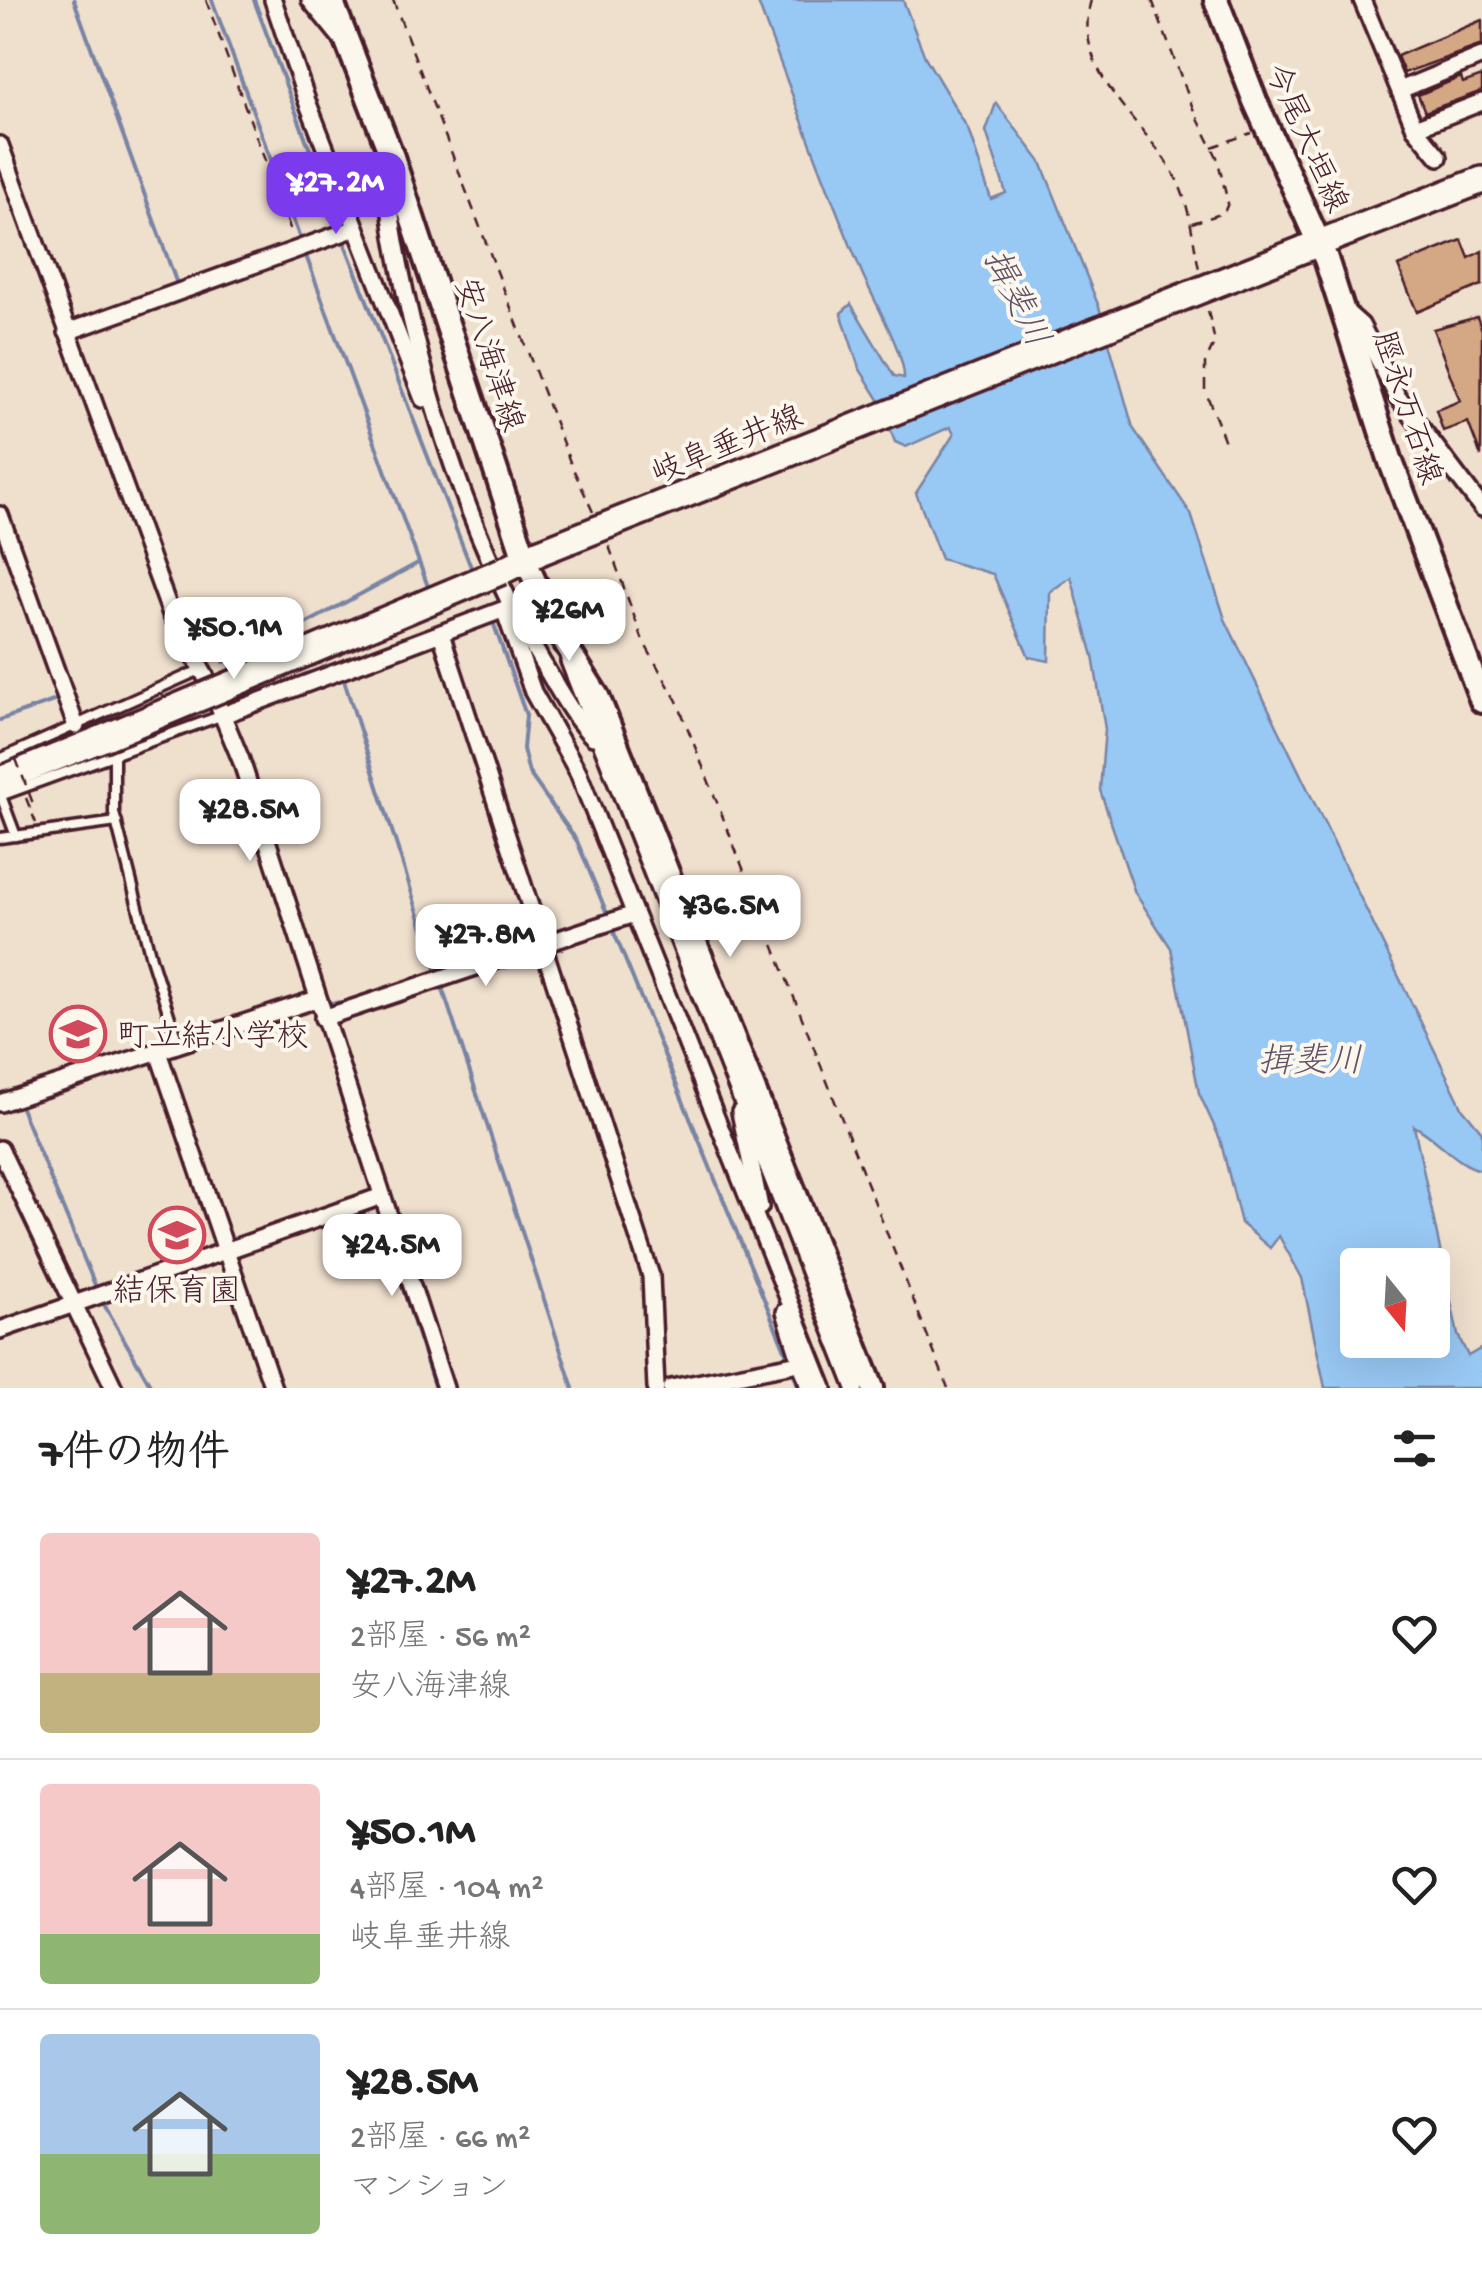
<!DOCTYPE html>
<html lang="ja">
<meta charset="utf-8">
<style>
:root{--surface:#fff;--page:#f6f6f6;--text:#222;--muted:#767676;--line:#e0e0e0;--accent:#7c3aed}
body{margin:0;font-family:"Gochi Hand","Klee One",sans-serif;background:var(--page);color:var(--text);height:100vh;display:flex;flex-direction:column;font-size:38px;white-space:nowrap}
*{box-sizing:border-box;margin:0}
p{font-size:32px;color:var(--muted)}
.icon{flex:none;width:55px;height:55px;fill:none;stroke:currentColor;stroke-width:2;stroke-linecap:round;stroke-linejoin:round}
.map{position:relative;height:1388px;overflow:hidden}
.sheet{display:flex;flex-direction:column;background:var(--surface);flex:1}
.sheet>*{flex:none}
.needle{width:65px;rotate:162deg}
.fabs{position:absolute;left:1340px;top:1248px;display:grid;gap:20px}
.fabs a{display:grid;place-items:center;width:110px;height:110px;border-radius:10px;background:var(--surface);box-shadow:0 10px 40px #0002;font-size:50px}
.price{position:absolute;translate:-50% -85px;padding:0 22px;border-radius:20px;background:#fff;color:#222;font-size:32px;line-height:65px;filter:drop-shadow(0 2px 5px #0008)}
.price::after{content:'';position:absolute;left:50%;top:60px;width:30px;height:22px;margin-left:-15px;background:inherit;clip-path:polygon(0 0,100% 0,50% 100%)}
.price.on{background:var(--accent);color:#fff}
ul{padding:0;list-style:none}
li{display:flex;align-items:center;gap:30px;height:250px;padding:0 40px}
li+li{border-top:2px solid var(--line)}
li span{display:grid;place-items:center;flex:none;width:280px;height:200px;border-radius:10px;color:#555}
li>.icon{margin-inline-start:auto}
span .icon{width:120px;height:120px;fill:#fffc;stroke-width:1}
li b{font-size:42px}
h2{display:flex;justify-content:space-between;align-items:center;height:120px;padding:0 40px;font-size:42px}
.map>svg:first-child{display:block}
</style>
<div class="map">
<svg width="1482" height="1388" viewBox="0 0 1482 1388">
<rect width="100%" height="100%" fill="#efdfcd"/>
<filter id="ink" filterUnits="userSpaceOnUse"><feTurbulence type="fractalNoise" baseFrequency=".01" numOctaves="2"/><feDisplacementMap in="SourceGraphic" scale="20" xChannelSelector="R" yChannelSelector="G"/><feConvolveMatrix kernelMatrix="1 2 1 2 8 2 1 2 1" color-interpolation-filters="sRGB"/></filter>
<g filter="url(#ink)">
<path fill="#98c8f4" stroke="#7984a4" stroke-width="2.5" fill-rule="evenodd" d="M757,0H903L925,57L968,129L991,199L1006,193L986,131L996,103L1041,162L1099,307L1133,428L1191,514L1225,619L1463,1109L1482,1132V1170C1457,1166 1437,1137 1414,1126L1458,1335L1468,1356L1482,1348V1388H1325L1302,1278L1279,1236L1270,1248L1241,1223L1220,1139L1199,1093L1171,948L1135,893L1100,790L1105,729L1093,656L1071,577L1050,592L1049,661L1029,657L993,574L941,559L916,493L954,434L950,427L906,447L895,442L878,398L859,368L841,313L851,304L894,376L904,378C905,354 873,299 862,273C824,183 791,91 757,0ZM1358,1265H1432V1340H1358Z"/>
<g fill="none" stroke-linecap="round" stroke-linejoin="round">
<g stroke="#7984a4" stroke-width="4">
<path d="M74,0L177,284L77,320"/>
<path d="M212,0L302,244"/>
<path d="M254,0L340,230"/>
<path d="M343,239L474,575"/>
<path d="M305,253L430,592"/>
<path d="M492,619L526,715L523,749L529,773L577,841L608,916"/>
<path d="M224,662L287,634L418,563"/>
<path d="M0,720L62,698"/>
<path d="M611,925L789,1360"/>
<path d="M442,987L573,1388"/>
<path d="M329,1003L345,1002L437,972L343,677"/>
<path d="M369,1010L537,957L541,959"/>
<path d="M319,1027L372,1190"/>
<path d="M21,1108L95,1285"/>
<path d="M378,1210L434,1386"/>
<path d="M102,1301L152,1388"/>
<path d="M792,1369L799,1388"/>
<path d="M453,1386V1388"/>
</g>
</g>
<g fill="#d4a785" stroke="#4a1f2b" stroke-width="2.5">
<path d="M1482,20V45L1404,73L1397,56Z"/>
<path d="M1482,76V91L1425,112L1418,95L1461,77L1463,83Z"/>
<path d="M1462,240L1469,258L1482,251V285L1417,312L1398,266Z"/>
<path d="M1477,317L1482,330L1481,456L1468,422L1443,431L1436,410L1460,401L1433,329Z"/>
</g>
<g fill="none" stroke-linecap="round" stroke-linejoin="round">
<g stroke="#4a1f2b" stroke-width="15">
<g id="service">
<path d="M114,753V813L151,958L178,1043"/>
<path d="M0,759L202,669"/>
<path d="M0,796L223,715"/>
<path d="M1,796L16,836"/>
<path d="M0,838L117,822"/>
</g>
</g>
<g stroke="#4a1f2b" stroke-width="22">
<g id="minor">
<path d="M273,0L307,101L423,399"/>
<path d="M310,0L341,38"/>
<path d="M1362,0L1415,128L1439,157"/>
<path d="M1400,90L1482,56"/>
<path d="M1415,128L1482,102"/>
<path d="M0,145L171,614L209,683L241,760L445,1388"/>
<path d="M391,164C385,205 397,252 405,292C433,420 475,548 542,662C558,688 571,715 593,737"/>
<path d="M1343,309L1361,325L1397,396L1482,508"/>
<path d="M67,332L356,228"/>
<path d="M0,515L76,726"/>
<path d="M510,607L506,615L533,692L578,772L824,1388"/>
<path d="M441,634L651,1276L656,1388"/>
<path d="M569,661L855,1388"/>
<path d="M223,715L510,607"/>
<path d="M323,1018L634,914"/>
<path d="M158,1052L273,1388"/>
<path d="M0,1103L317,999"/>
<path d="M740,1112L760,1207"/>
<path d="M0,1149L114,1388"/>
<path d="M785,1312L809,1388"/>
<path d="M0,1330L382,1196"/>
<path d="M671,1388L799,1363"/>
</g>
</g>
<g stroke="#4a1f2b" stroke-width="28">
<path id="tertiary" d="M525,559L559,634L598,696L873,1388"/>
</g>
<g stroke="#4a1f2b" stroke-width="30">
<g id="secondary">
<path d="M331,0L392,157L525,559"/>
<path d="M1216,0L1255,101L1326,259L1391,462L1482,701"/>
</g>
</g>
<g stroke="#4a1f2b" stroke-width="32">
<g id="primary">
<path d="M1304,249L1482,180"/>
<path d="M502,571L540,552"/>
<path d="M0,780L101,739"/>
</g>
</g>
<g stroke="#4a1f2b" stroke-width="2.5" stroke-dasharray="10 8" stroke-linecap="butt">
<path d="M206,0L292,234"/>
<path d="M393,0L570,462L593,512"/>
<path d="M1091,0C1071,71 1141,118 1172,171C1190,201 1192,236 1199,269"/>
<path d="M1152,0L1194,111L1217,157L1228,203L1224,213L1192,223"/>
<path d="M1212,147L1251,133"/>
<path d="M1208,311L1215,342L1205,363V390L1227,447"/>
<path d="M609,546L643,641L677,701L948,1388"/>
<path d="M26,798L36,823"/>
</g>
<use href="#service" stroke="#fbf7ec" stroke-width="8"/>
<use href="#minor" stroke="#fbf7ec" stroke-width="15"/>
<use href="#tertiary" stroke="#fbf7ec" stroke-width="20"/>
<use href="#secondary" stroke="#fbf7ec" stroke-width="22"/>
<use href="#primary" stroke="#fbf7ec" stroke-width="25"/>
<g stroke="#4a1f2b" stroke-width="32" stroke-linecap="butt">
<g id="primary-bridge">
<path d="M540,552L1304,249"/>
<path d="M101,739L502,571"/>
</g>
</g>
<path stroke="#4a1f2b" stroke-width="2.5" stroke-dasharray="10 8" stroke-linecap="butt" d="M16,759L34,806L30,808"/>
<use href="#primary-bridge" stroke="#fbf7ec" stroke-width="25"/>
</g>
</g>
<defs>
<g id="school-ring" transform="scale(2.875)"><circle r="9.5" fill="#fbf7ec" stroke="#d1495b" stroke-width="1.5"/><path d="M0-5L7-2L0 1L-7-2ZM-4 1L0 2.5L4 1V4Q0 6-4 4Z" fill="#d1495b"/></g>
</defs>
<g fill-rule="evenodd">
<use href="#school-ring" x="78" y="1034"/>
<use href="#school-ring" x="177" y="1235"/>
</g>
<g text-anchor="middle" stroke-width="8" stroke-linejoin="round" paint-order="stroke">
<g font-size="32" fill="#4a1f2b" stroke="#fbf7ec">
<text transform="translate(1308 137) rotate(66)" y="11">今尾大垣線</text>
<text transform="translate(491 354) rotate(72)" y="11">安八海津線</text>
<text transform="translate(1409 407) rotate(72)" y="11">脛永万石線</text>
<text transform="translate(726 443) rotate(-22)" y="11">岐阜垂井線</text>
</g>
<g font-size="32" fill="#4a1f2b" stroke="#fbf7ec" text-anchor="start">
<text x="117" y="1045">町立結小学校</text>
<text x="177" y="1300" text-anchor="middle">結保育園</text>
</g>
<g font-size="35" font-style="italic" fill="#615267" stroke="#fbf7ec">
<text transform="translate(1018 297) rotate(63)" y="12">揖斐川</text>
<text x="1310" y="1071">揖斐川</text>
</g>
</g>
</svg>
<div class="fabs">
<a><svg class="needle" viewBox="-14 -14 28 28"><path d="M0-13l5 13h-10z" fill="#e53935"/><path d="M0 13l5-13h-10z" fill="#767676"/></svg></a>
</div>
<b class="price on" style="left:336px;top:237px">¥27.2M</b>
<b class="price" style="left:569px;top:664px">¥26M</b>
<b class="price" style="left:234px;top:682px">¥50.1M</b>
<b class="price" style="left:250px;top:864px">¥28.5M</b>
<b class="price" style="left:730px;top:960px">¥36.5M</b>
<b class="price" style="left:486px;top:989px">¥27.8M</b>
<b class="price" style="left:392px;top:1299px">¥24.5M</b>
</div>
<section class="sheet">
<h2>7件の物件<svg class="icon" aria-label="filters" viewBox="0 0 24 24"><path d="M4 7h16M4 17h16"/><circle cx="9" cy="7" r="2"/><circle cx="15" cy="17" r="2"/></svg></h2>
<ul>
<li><span style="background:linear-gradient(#f6c9c9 70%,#c2b280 0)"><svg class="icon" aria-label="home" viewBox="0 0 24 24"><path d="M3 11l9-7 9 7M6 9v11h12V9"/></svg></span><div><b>¥27.2M</b><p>2部屋 · 56 m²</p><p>安八海津線</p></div><svg class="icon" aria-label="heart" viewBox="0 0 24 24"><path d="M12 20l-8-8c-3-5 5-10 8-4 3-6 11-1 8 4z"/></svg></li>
<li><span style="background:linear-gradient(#f6c9c9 75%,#8fb573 0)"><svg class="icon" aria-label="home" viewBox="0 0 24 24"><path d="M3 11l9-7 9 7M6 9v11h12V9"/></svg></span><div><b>¥50.1M</b><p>4部屋 · 104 m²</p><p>岐阜垂井線</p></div><svg class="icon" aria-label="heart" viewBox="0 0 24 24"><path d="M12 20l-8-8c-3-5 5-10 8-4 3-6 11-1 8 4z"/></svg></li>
<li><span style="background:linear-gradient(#a9c7e8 60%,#8fb573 0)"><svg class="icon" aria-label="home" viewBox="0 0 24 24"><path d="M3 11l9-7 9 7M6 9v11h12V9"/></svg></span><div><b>¥28.5M</b><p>2部屋 · 66 m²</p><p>マンション</p></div><svg class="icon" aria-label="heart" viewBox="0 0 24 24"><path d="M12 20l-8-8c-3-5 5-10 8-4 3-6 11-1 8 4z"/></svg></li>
</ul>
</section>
